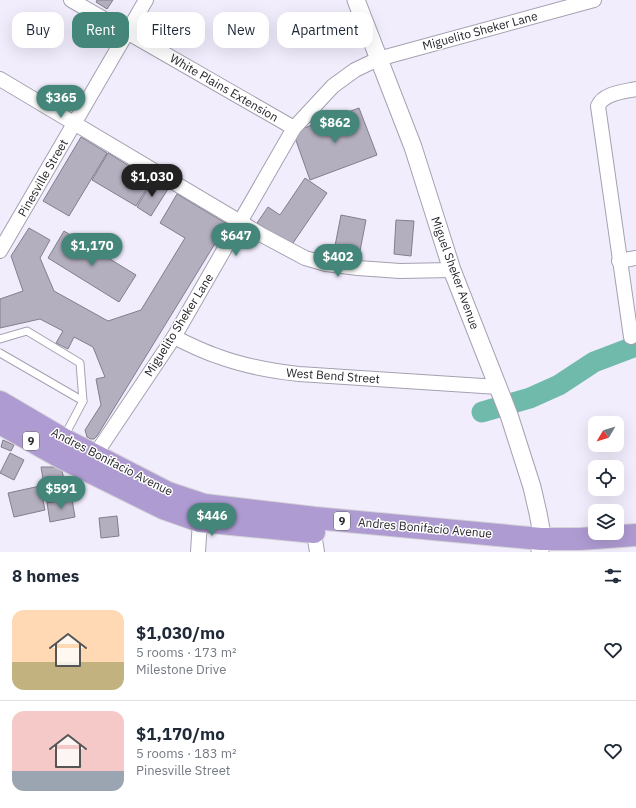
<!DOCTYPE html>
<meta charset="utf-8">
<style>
:root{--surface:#fff;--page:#f6f6f7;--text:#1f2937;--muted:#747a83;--line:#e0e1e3;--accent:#44877a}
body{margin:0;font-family:"IBM Plex Sans",sans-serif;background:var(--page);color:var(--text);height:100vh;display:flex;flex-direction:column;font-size:15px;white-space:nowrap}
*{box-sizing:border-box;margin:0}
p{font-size:13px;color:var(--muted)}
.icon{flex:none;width:22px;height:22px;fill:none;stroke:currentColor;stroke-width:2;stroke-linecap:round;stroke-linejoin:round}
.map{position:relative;height:552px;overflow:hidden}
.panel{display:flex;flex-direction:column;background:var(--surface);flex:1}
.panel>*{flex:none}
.banner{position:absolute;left:12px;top:12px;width:400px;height:36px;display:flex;gap:8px}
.needle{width:26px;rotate:232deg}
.tools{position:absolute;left:588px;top:416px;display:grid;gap:8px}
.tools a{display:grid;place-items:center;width:36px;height:36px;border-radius:8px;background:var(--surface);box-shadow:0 4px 16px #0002;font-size:20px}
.price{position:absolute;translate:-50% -34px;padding:0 9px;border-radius:14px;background:var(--accent);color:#fff;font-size:13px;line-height:26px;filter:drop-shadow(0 1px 2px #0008)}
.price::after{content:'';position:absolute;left:50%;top:24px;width:12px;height:9px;margin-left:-6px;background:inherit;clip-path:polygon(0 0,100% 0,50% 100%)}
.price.active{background:#222;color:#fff}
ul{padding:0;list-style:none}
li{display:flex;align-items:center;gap:12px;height:100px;padding:0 12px}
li+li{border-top:1px solid var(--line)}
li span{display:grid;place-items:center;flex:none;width:112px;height:80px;border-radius:12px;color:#555}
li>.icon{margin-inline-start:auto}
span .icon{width:48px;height:48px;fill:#fffc;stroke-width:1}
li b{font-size:17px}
h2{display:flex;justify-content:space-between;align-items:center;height:48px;padding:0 12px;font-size:17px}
.chip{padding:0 14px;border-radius:12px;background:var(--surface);box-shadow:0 4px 16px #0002;font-size:14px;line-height:36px}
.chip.active{background:var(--accent);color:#fff}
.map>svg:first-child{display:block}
</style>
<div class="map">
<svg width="636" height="552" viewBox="0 0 636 552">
<rect width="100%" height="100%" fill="#f2edfd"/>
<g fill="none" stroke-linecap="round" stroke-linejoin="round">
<path stroke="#6fbaaa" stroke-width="21" d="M482,412L530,398L559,385L594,362L636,346"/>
</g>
<g fill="#b4afbf" stroke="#837e8d">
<path d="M97,0H113L107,9L96,2Z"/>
<path d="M359,108L377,155L310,180L293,132Z"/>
<path d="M81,137L107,153L69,216L43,201Z"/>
<path d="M108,153L152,180L136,206L92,180Z"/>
<path d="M305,178L327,193L291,246L257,223L268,207L280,215Z"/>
<path d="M153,180L168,189L151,216L137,207Z"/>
<path d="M177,194L227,224L97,436L94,439H90L87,437L85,430L101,405L96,379L105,377L93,347L74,337L68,349L56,343L63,331L40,319L0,328V299L23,291L11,256L29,228L50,240L40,258L54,291L108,321L141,310L185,238L160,223Z"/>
<path d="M341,215L366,220L359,256L334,251Z"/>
<path d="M396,220L414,221L411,256L394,254Z"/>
<path d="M64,231L136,275L119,302L48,258Z"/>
<path d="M3,440L14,445L11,451L1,447Z"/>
<path d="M10,453L24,460L14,480L0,473Z"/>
<path d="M41,467H55L62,471L69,498L47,503Z"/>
<path d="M40,486L45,510L14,517L8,493Z"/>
<path d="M72,499L75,517L50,522L47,503Z"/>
<path d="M117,516L119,536L101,538L99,518Z"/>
</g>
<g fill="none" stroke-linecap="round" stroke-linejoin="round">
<g stroke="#a5a1b0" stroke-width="9">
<g id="service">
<path d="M0,339L27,331L80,363L83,401L0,353"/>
<path d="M64,437L83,401"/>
</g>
</g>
<g stroke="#a5a1b0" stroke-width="16">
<g id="minor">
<path d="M71,0L294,128"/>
<path d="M0,79L262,235L305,258L326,264L358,268L400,271L452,270"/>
<path d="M0,251L146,0"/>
<path d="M619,261L636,258"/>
<path d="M174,337C188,344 202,351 217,356C244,366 271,371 299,374L498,387"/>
<path d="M631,337L598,106C604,93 623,92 636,89"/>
<path d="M95,455L174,337L294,128L333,86L355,70L378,59L594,0"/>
<path d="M314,533L317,552"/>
<path d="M198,552L200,521L202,513"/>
</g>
</g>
<g stroke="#a5a1b0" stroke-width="19">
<path id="tertiary" d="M356,0L413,147L452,270L509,415L532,487L538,513L541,529L540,550"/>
</g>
<g stroke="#d4d3d5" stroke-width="24">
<g id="trunk">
<path d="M0,402L63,439L168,493L204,505L315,518L541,539H580L636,535"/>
<path d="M0,423L62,458L163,508L200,521L314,532"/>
</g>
</g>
<use href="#service" stroke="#fff" stroke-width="7"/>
<use href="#minor" stroke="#fff" stroke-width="14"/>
<use href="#tertiary" stroke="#fff" stroke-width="17"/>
<use href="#trunk" stroke="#ae9bd2" stroke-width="22"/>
</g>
<g text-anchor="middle" stroke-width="3" stroke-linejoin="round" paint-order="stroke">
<g fill="#fff" stroke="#68666b" stroke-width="1">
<rect x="23" y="432" width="16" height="18" rx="3"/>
<rect x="334" y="512" width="16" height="18" rx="3"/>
</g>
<g font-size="11" font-weight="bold" fill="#27252b">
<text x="31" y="445">9</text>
<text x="342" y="525">9</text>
</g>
<g font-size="12" fill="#27252b" stroke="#fff">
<text transform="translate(480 31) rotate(-15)" y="4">Miguelito Sheker Lane</text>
<text transform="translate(224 88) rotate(30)" y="4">White Plains Extension</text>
<text transform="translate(43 178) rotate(-60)" y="4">Pinesville Street</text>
<text transform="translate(455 273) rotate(70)" y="4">Miguel Sheker Avenue</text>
<text transform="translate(179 325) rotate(-58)" y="4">Miguelito Sheker Lane</text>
<text transform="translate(333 376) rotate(4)" y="4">West Bend Street</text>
<text transform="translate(112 462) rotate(27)" y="4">Andres Bonifacio Avenue</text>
<text transform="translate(425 528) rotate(5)" y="4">Andres Bonifacio Avenue</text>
</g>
</g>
</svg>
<div class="tools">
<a><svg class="needle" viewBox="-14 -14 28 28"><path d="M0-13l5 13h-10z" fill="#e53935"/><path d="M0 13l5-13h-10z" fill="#747a83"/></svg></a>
<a><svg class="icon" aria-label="locate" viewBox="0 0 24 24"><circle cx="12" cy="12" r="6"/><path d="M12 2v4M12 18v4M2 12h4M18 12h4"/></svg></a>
<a><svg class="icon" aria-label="layers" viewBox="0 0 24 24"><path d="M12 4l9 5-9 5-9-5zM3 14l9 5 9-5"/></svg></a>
</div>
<b class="price" style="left:61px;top:119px">$365</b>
<b class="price" style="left:335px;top:144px">$862</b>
<b class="price active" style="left:152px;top:198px">$1,030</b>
<b class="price" style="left:236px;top:257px">$647</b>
<b class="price" style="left:92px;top:267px">$1,170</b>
<b class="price" style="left:338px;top:278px">$402</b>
<b class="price" style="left:61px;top:510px">$591</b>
<b class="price" style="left:212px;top:537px">$446</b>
<div class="banner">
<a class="chip">Buy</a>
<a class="chip active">Rent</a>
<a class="chip">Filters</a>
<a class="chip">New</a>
<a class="chip">Apartment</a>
</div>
</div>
<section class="panel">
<h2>8 homes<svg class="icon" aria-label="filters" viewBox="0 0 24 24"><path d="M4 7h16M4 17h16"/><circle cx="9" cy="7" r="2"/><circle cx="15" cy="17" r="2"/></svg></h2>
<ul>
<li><span style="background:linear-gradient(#ffd9b3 65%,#c2b280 0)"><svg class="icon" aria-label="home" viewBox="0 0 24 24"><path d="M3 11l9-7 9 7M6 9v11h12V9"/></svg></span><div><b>$1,030/mo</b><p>5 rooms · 173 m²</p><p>Milestone Drive</p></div><svg class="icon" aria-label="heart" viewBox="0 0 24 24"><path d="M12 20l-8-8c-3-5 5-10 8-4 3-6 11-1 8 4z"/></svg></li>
<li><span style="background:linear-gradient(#f6c9c9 75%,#9aa5b1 0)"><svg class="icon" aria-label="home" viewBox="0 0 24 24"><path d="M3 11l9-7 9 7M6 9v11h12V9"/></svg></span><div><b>$1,170/mo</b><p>5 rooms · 183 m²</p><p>Pinesville Street</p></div><svg class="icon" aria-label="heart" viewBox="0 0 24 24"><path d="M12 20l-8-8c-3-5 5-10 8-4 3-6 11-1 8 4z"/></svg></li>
</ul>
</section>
